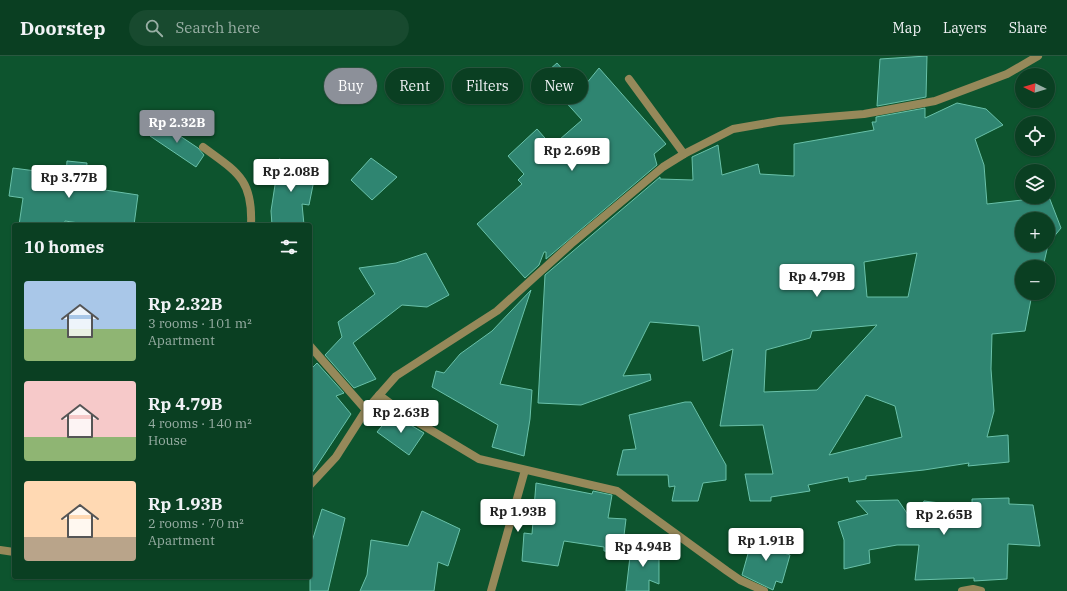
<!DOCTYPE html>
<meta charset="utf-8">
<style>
:root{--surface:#0a3f22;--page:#184a2f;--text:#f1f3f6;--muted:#99afa5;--line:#2a5840;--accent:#8c9099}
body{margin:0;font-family:"IBM Plex Serif",serif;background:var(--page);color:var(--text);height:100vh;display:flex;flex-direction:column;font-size:15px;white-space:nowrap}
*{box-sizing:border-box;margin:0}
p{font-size:13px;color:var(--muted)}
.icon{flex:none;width:22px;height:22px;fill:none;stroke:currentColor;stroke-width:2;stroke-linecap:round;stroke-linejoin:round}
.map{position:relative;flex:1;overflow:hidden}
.sheet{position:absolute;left:12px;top:167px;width:300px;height:356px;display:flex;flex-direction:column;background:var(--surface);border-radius:4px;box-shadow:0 1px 3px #0004,0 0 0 1px var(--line)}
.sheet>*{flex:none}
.banner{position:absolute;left:324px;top:12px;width:380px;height:36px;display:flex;gap:8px}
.needle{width:26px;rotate:275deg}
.fabs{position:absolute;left:1015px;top:12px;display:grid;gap:8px}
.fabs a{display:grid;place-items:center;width:40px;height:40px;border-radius:50%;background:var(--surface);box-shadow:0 1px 3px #0004,0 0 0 1px var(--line);font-size:20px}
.price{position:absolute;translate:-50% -34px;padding:0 9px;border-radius:4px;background:#fff;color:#222;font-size:13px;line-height:26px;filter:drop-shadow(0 1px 2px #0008)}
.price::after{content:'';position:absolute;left:50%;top:24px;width:12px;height:9px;margin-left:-6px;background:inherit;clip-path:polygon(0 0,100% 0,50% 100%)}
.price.on{background:var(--accent);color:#fff}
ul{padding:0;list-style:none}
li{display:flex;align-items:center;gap:12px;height:100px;padding:0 12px}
li span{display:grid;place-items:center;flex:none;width:112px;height:80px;border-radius:4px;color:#555}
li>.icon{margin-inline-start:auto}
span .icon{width:48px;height:48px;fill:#fffc;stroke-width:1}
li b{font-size:17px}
h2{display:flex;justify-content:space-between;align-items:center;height:48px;padding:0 12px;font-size:17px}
.tag{padding:0 14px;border-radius:18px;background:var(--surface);box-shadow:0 1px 3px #0004,0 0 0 1px var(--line);font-size:14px;line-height:36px}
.tag.on{background:var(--accent);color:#fff}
header{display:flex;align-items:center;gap:24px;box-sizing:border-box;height:56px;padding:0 20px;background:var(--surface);border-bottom:1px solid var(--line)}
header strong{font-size:19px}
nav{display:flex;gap:22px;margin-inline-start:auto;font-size:14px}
.search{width:280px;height:36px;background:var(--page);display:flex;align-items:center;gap:10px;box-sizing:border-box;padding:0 14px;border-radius:22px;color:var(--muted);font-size:15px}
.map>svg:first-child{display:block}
</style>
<header>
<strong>Doorstep</strong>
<div class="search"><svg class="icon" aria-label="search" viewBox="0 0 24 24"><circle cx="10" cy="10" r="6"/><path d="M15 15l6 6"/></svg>Search here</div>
<nav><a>Map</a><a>Layers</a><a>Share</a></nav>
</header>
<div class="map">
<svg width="1067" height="535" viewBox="0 0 1067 535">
<rect width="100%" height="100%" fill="#0d542e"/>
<g fill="#2f8571" stroke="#69c1a9" fill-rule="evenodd">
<path d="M927,0L926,41L877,50L880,3Z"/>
<path d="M557,7L581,34L599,12L666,88L654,98L657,109L546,203V196H544L539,209L525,222L477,168L522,128L518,124L524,118L508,100L537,73L552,90L582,64L542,20Z"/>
<path d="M957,47L986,53L1003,69L975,83L984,109L987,148L1049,141L1061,172L1048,188V163H1022V189H1048L1043,211H1022V237H1041L1032,238L1025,275L992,278L991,313L994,355L987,381L1008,379L1009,406L968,410L969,407L924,414L866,420V423L849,426L848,421L808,429L810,435L771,441V445H750L745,418H773L763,369L720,370L733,293L703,305L699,270L650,266L623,320L650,318L651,324L581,349L538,347L545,219L660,121V123L693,124L692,101L718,89L722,119L758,108L760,118L794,120V88L874,74L872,66H876V61L925,52V62ZM917,197L908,241H867L864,206ZM877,269L817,334L764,336L766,294L810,282L812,275ZM866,339L895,350L902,381L829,399Z"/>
<path d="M159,66L198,92L204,99L196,111L150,80Z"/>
<path d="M371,102L397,121L372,144L351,124Z"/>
<path d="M279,103L316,114L309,149L302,148L304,169H272L271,155Z"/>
<path d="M67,105L87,107L85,131L138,139L134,169H93L65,165L64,169H19L23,142L9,140L13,112L66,119Z"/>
<path d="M426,197L449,239L427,251L402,249L353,287L376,323L354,332L325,299L342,281L338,266L375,238L359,212L396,207Z"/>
<path d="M531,234L500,328L532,334L530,363L524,400L492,391L498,369L432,331L436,315L444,317L460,298L492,275Z"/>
<path d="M317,307L344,337L336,340L351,358L310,420V314Z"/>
<path d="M685,346H691L726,409V424L703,427L698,445H672L675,430L669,431L668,419H617L623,394L636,393L629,359Z"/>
<path d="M392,358L424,377L409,399L377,376Z"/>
<path d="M536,427L592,438L593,435L612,439L608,462L626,463L622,496L604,495V491L564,485L558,510L522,505L524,477L532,478Z"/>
<path d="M1009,442V448L1033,449L1040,490L1008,488L1007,523L974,525V522L915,524L919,489H897L869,494L870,507L844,513V484L838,466L868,458L856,445L898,444L913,466L924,445L972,451V443Z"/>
<path d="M322,453L345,462L328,535H310V492Z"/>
<path d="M422,455L460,473L448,510L438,506L434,535H360L367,519L371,484L408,490Z"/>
<path d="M759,480L786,488L784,497L790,499L782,527L776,525L773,534L742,519L751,487L756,488Z"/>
<path d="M659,490V528L649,524V535H626L631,492Z"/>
</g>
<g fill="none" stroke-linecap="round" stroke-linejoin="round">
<g stroke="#96895a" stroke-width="8">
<path d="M629,23L684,98"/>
<path d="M203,91C237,116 253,123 251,169"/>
<path d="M310,290L366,354"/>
<path d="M379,339L409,361L479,403L617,435L727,515L740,524L764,535"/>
<path d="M310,429L336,401L366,354L396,320L497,255L571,188L663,111L684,98L733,73L779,65L864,58L935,45L1007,18L1038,0"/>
<path d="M0,494L14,496"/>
<path d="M491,535L525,414"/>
<path d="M962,535L973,533L981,535"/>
</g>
</g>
</svg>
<div class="fabs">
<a><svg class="needle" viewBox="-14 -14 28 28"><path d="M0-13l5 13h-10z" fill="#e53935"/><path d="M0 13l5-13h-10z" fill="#99afa5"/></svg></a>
<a><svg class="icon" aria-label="locate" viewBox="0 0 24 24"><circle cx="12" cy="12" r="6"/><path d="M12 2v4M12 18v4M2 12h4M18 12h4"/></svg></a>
<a><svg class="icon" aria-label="layers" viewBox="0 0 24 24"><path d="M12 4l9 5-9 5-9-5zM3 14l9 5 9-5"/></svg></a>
<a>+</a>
<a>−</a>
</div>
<b class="price on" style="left:177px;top:88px">Rp 2.32B</b>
<b class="price" style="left:572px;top:116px">Rp 2.69B</b>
<b class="price" style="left:291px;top:137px">Rp 2.08B</b>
<b class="price" style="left:69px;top:143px">Rp 3.77B</b>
<b class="price" style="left:817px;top:242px">Rp 4.79B</b>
<b class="price" style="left:401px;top:378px">Rp 2.63B</b>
<b class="price" style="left:518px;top:477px">Rp 1.93B</b>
<b class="price" style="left:944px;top:480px">Rp 2.65B</b>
<b class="price" style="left:766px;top:506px">Rp 1.91B</b>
<b class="price" style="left:643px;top:512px">Rp 4.94B</b>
<div class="banner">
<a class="tag on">Buy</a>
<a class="tag">Rent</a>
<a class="tag">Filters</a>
<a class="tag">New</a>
</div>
<section class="sheet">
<h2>10 homes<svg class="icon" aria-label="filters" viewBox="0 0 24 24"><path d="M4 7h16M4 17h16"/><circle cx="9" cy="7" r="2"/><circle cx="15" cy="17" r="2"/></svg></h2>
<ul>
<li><span style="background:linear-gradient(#a9c7e8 60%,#8fb573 0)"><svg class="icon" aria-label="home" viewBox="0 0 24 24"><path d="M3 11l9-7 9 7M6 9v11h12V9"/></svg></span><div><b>Rp 2.32B</b><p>3 rooms · 101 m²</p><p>Apartment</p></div></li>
<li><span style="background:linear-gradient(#f6c9c9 70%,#8fb573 0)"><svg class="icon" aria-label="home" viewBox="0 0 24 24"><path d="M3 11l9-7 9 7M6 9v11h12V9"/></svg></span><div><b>Rp 4.79B</b><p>4 rooms · 140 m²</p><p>House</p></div></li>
<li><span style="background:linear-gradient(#ffd9b3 70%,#b9a48a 0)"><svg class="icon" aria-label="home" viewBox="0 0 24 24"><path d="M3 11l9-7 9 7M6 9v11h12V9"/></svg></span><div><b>Rp 1.93B</b><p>2 rooms · 70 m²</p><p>Apartment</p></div></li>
</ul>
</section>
</div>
